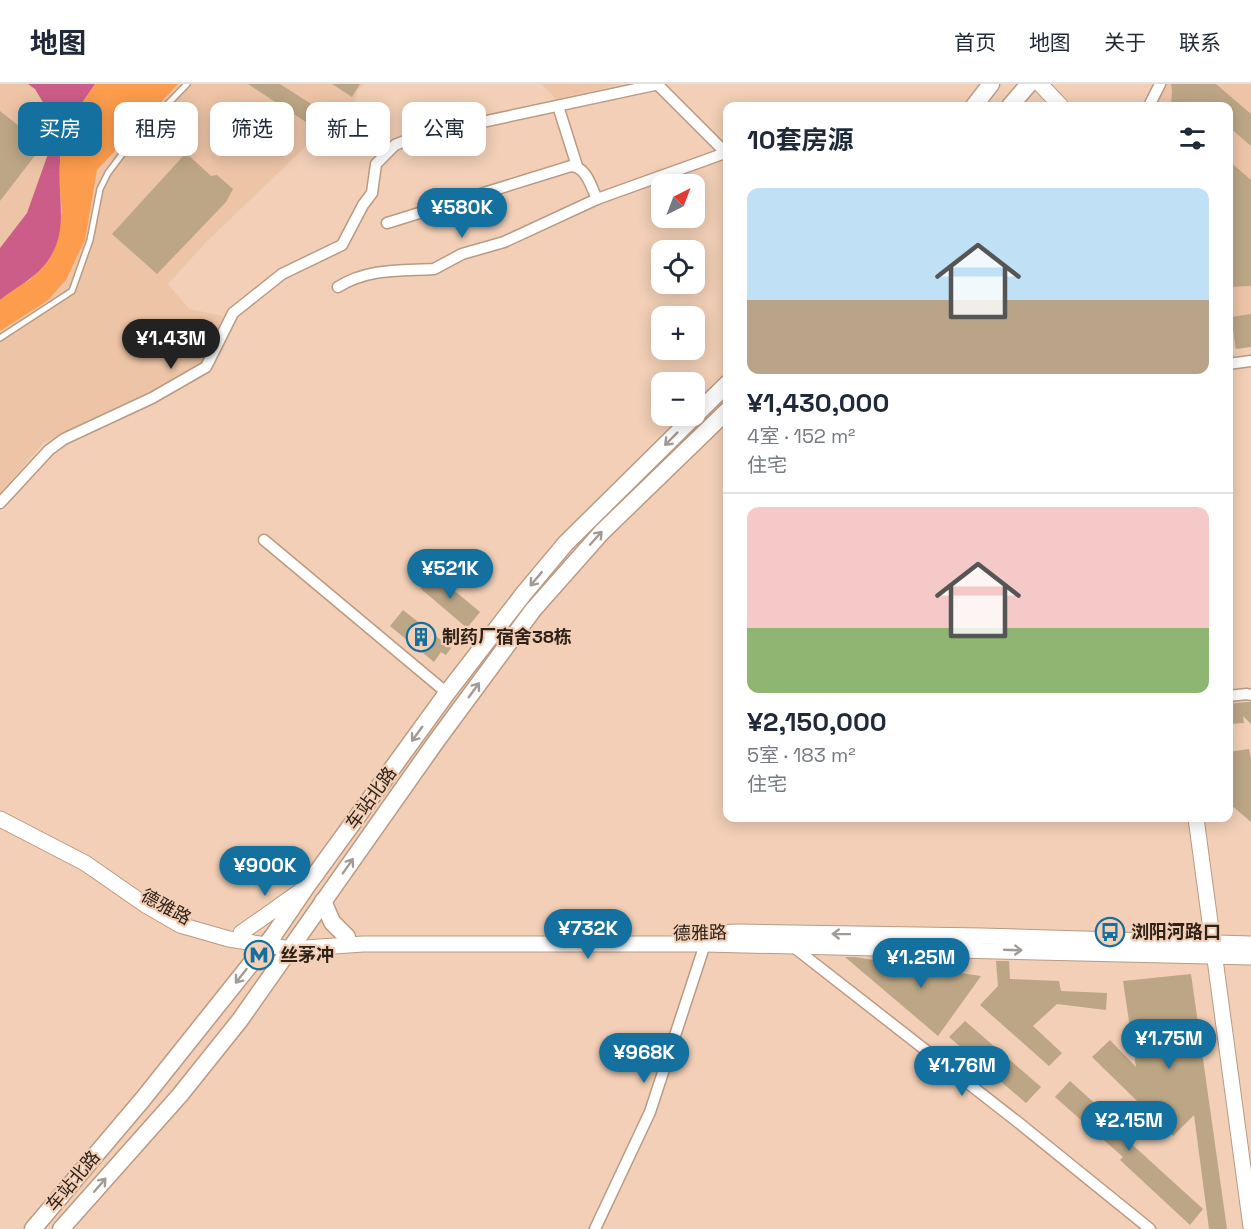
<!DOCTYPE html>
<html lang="zh">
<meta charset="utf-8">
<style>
:root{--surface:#fff;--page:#f6f6f7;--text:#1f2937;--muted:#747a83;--line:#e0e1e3;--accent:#13709f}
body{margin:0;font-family:"Space Grotesk","Noto Sans SC",sans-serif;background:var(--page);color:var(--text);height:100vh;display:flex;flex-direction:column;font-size:22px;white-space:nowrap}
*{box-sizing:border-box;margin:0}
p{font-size:20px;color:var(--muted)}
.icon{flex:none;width:33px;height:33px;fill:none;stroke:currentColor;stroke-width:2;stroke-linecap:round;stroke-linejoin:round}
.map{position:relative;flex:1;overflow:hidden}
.sheet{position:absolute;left:723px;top:18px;width:510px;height:720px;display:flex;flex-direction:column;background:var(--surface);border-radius:12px;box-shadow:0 3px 15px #0003}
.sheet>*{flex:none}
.hud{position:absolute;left:18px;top:18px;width:570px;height:54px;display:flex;gap:12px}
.needle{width:39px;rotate:42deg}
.buttons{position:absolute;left:651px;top:90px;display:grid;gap:12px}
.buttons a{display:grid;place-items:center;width:54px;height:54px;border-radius:12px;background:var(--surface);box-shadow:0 3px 15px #0003;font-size:30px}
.price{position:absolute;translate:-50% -51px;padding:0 14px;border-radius:21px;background:var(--accent);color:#fff;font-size:20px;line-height:39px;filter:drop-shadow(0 2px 3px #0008)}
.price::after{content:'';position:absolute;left:50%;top:36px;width:18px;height:14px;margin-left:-9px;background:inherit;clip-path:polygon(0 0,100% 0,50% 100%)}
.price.current{background:#222;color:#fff}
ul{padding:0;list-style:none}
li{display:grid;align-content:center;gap:12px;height:318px;padding:0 24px}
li+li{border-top:2px solid var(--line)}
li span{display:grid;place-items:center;height:186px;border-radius:12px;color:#555}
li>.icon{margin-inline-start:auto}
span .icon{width:108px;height:108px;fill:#fffc;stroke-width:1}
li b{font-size:26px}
h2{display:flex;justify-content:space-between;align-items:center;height:72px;padding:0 24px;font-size:26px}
.pill{padding:0 21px;border-radius:12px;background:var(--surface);box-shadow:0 3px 15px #0003;font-size:21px;line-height:54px}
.pill.current{background:var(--accent);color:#fff}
header{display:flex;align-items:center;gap:36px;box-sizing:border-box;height:84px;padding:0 30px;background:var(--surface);border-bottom:2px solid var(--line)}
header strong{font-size:28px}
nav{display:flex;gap:33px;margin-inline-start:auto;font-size:21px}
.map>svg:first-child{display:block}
</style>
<header>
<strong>地图</strong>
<nav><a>首页</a><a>地图</a><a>关于</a><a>联系</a></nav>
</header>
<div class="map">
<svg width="1251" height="1145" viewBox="0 0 1251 1145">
<rect width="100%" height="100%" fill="#f2cfb6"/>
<g fill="#edc4a6">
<path d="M0,0H365L358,6L351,30L322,47L207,157L168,200L189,225L223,232L206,275L177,294L122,325L44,358L0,410Z"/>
<path d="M541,0H622L556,15Z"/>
<path d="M1164,0H1251V262L1229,265L1228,22H1155Z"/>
</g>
<path fill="#fc9c4c" d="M95,0H178L97,86L85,156L66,196L47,217L0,247V216L16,203L30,196L53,169L62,127L59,94L61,63L77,47L71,36Z"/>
<path fill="#cc5d89" d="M28,0H95L71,35L77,47C72,52 63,58 61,64C60,68 60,74 60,78C57,109 68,142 52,170C40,192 19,201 0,216V164L27,129L54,53L43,34L44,20L35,5Z"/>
<g fill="#bca685">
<path d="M248,0H280L319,25L309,40Z"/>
<path d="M332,0H360L352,13Z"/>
<path d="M1171,0H1216L1251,30V62L1228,42V22H1171L1172,7Z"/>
<path d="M0,27L43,61L0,117Z"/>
<path d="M186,69L211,92L217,91L233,105L226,118L157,190L112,150Z"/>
<path d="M1228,76L1251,96V202L1228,203Z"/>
<path d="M1251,230V263L1236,265L1231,233Z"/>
<path d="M433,489L480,528L467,544L420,504Z"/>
<path d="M403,526L451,564L446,571L441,568L434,578L390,542Z"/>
<path d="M1247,618H1251V640L1243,632L1244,639L1228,640V620Z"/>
<path d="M1249,665L1251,675V738L1230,720L1228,695V668Z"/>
<path d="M845,873H855L981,892L938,952Z"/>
<path d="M996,877H1009L1010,895L1059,897L1061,907L1107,909L1106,926L1057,920L1033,942L1062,969L1049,982L980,921L998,902Z"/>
<path d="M1191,890L1227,1145H1209L1194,1031L1173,1052L1092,973L1110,956L1136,983L1123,897Z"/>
<path d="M965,937L1041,1003L1026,1019L949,953Z"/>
<path d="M1070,997L1130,1051L1126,1055L1203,1125L1190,1141L1120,1076L1123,1073L1055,1013Z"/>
</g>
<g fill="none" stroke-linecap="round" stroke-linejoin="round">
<g stroke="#bb9a82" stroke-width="8">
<path id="lane" d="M0,254L72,207L90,156L100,105L108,89L132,57L187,0"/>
</g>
<g stroke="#bb9a82" stroke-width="13">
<g id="street">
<path d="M657,0L725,68"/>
<path d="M558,22L577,82"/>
<path d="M1149,22L1160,0"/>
<path d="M387,139L571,82C587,83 591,103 597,115L728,68"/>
<path d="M338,203C368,184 400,187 434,185L462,170L504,158L597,115"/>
<path d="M1228,280L1251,277"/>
<path d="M0,419L49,366L64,355L152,314L206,283L233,229L282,190L342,161L363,121L372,109L376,80L395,61L417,52L659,0"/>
<path d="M264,456L447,609"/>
<path d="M1228,612L1247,610L1251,611"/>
<path d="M791,861L1019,1039L1150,1145"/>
<path d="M595,1145L650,1028L705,860"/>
</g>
</g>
<g stroke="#bb9a82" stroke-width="17">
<g id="secondary">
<path d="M1040,0L1061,22"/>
<path d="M1196,734L1251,1143"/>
<path d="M0,735L85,779L147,822L180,841L229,855L291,865L363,860H705L1251,873"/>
<path d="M241,849L302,806"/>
<path d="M691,850L739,848L981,852L1251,860"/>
</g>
</g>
<g stroke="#bb9a82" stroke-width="19">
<g id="primary">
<path d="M974,22L991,0"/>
<path d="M1010,22L1029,0"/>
<path d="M323,817L332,838L347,853"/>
<path d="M33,1145L143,1015L273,852L307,802L447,609L525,508L566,459L728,299"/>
<path d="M61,1145L180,1011L240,936L435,659L533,526L602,448L728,326"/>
</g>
</g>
<use href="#lane" stroke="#fff" stroke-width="5"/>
<use href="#street" stroke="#fff" stroke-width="10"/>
<use href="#secondary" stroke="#fff" stroke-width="15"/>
<use href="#primary" stroke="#fff" stroke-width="16"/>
</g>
<defs><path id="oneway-shaft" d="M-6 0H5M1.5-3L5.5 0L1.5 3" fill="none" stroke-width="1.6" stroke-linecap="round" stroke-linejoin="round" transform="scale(1.5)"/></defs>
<g stroke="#a19b97">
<use href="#oneway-shaft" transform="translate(671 355) rotate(135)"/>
<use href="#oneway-shaft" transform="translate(596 454) rotate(-48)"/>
<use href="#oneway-shaft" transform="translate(536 495) rotate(130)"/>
<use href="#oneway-shaft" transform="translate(474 606) rotate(-54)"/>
<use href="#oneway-shaft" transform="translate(417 650) rotate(126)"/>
<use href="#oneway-shaft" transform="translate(348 782) rotate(-55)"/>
<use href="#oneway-shaft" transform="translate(841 850) rotate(-179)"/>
<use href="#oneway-shaft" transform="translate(1013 866) rotate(2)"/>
<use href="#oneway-shaft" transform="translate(241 892) rotate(128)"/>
<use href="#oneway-shaft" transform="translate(100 1101) rotate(-49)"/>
</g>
<defs>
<g id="building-ring" transform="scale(1.5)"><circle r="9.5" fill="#f2cfb6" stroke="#13709f" stroke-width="1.5"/><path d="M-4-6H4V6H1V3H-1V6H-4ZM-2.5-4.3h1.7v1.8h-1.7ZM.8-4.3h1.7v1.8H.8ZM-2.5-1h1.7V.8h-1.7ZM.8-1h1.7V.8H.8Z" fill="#13709f"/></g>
<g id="bus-ring" transform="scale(1.5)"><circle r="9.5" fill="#f2cfb6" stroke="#13709f" stroke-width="1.5"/><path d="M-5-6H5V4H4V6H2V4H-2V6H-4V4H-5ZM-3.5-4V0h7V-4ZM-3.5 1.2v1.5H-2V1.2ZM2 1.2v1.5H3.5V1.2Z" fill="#13709f"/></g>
<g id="metro-ring" transform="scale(1.5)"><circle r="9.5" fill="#f2cfb6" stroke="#13709f" stroke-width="1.5"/><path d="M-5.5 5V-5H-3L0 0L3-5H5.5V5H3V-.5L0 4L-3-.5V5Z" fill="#13709f"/></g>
</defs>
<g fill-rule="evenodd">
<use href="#building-ring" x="421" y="553"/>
<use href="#bus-ring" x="1110" y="848"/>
<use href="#metro-ring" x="259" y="871"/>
</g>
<g text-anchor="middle" stroke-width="4.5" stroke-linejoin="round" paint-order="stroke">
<g font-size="18" font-weight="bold" fill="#2e2117" stroke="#f2cfb6" text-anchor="start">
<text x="442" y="559">制药厂宿舍38栋</text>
<text x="1131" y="854">浏阳河路口</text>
<text x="280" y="877">丝茅冲</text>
</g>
<g font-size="18" fill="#2e2117" stroke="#f2cfb6">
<text transform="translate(371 714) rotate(-54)" y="6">车站北路</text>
<text transform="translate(166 823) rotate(29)" y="6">德雅路</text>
<text transform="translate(700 849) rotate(-1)" y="6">德雅路</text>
<text transform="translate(73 1097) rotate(-50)" y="6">车站北路</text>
</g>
</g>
</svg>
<div class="buttons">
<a><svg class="needle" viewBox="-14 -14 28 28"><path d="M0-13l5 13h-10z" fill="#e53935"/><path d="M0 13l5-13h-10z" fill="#747a83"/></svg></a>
<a><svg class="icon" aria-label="locate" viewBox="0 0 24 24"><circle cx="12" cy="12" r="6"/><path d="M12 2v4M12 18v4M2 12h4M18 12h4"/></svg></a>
<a>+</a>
<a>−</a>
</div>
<b class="price" style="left:462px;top:155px">¥580K</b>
<b class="price current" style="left:171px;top:286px">¥1.43M</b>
<b class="price" style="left:450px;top:516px">¥521K</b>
<b class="price" style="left:265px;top:813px">¥900K</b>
<b class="price" style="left:588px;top:876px">¥732K</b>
<b class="price" style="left:921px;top:905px">¥1.25M</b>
<b class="price" style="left:1169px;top:986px">¥1.75M</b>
<b class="price" style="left:644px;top:1000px">¥968K</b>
<b class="price" style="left:962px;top:1013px">¥1.76M</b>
<b class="price" style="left:1129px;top:1068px">¥2.15M</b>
<div class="hud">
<a class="pill current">买房</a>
<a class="pill">租房</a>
<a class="pill">筛选</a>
<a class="pill">新上</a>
<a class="pill">公寓</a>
</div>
<section class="sheet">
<h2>10套房源<svg class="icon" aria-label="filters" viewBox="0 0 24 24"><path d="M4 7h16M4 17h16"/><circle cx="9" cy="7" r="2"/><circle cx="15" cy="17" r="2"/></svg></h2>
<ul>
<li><span style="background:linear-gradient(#bfe0f5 60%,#b9a48a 0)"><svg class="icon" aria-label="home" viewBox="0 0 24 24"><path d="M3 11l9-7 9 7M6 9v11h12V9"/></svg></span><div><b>¥1,430,000</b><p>4室 · 152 m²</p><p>住宅</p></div></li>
<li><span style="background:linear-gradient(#f6c9c9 65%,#8fb573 0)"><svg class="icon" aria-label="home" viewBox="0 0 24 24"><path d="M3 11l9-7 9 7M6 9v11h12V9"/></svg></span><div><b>¥2,150,000</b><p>5室 · 183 m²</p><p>住宅</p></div></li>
</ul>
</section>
</div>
